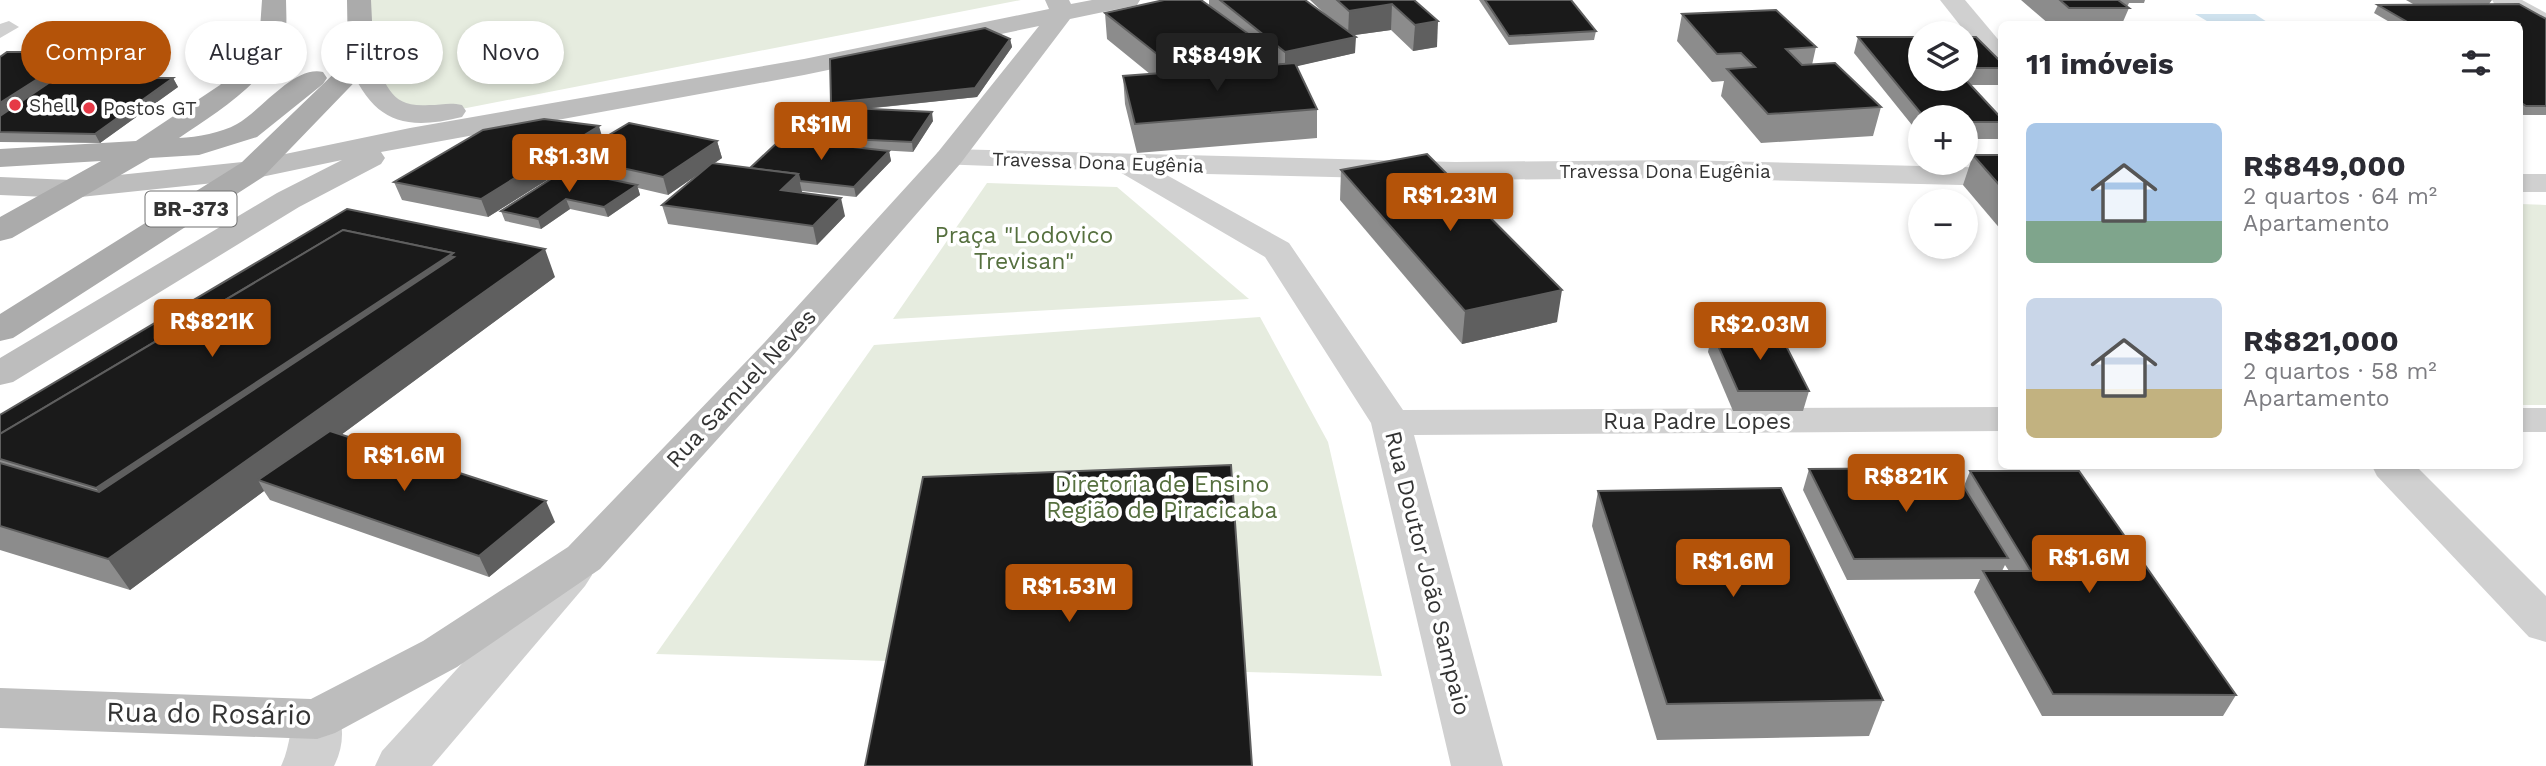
<!DOCTYPE html>
<html lang="pt">
<meta charset="utf-8">
<style>
:root{--surface:#fff;--page:#f7f7f7;--text:#2b2b33;--muted:#7c7c81;--accent:#b45309}
body{margin:0;font-family:"Work Sans",sans-serif;background:var(--page);color:var(--text);height:100vh;display:flex;flex-direction:column;font-size:26px;white-space:nowrap}
*{box-sizing:border-box;margin:0}
p{font-size:23px;color:var(--muted)}
.icon{flex:none;width:38px;height:38px;fill:none;stroke:currentColor;stroke-width:2;stroke-linecap:round;stroke-linejoin:round}
.map{position:relative;flex:1;overflow:hidden}
.side{position:absolute;left:1998px;top:21px;width:525px;height:448px;display:flex;flex-direction:column;background:var(--surface);border-radius:10px;box-shadow:0 4px 10px #0003}
.side>*{flex:none}
.top-card{position:absolute;left:21px;top:21px;width:665px;height:63px;display:flex;gap:14px}
.buttons{position:absolute;left:1908px;top:21px;display:grid;gap:14px}
.buttons a{display:grid;place-items:center;width:70px;height:70px;border-radius:50%;background:var(--surface);box-shadow:0 4px 10px #0003;font-size:35px}
.price{position:absolute;translate:-50% -60px;padding:0 16px;border-radius:7px;background:var(--accent);color:#fff;font-size:23px;line-height:46px;filter:drop-shadow(0 2px 4px #0008)}
.price::after{content:'';position:absolute;left:50%;top:42px;width:21px;height:16px;margin-left:-10px;background:inherit;clip-path:polygon(0 0,100% 0,50% 100%)}
.price.current{background:#222;color:#fff}
ul{padding:0;list-style:none}
li{display:flex;align-items:center;gap:21px;height:175px;padding:0 28px}
li span{display:grid;place-items:center;flex:none;width:196px;height:140px;border-radius:10px;color:#555}
li>.icon{margin-inline-start:auto}
span .icon{width:84px;height:84px;fill:#fffc;stroke-width:1}
li b{font-size:30px}
h2{display:flex;justify-content:space-between;align-items:center;height:84px;padding:0 28px;font-size:30px}
.tag{padding:0 24px;border-radius:32px;background:var(--surface);box-shadow:0 4px 10px #0003;font-size:24px;line-height:63px}
.tag.current{background:var(--accent);color:#fff}
.map>svg:first-child{display:block}
</style>
<div class="map">
<svg width="2546" height="766" viewBox="0 0 2546 766">
<rect width="100%" height="100%" fill="#fff"/>
<g fill="#e6ecdf">
<path d="M359,0H1021L446,112L407,114L371,84Z"/>
<path d="M987,183L1117,187L1249,299L893,319Z"/>
<path d="M2520,204L2546,205V405H2520Z"/>
<path d="M1260,317L1328,442L1382,676L656,654L874,345Z"/>
</g>
<path fill="#cfe2ee" d="M2195,14H2255L2270,24H2212Z"/>
<g fill="none" stroke-linecap="round" stroke-linejoin="round">
<path fill="#d0d0d0" fill-rule="evenodd" d="M9,21L19,27L0,38V24Z"/>
<g fill="#d0d0d0" fill-rule="evenodd">
<path d="M1940,0H1965L2002,44V69L1993,67Z"/>
<path d="M2492,0H2522L2546,13V31L2495,5Z"/>
<path d="M949,149L1455,162L1682,160L2002,168V186L1682,178L1455,180L1163,173L1289,243L1403,410L2002,407V431L1414,435L1503,766H1451L1371,423L1265,257L1118,171L938,164L934,158L938,152Z"/>
<rect x="2520" y="174" width="26" height="18"/>
<rect x="2520" y="408" width="26" height="24"/>
<path d="M2372,466H2416L2546,596V642L2529,637L2377,476Z"/>
<path d="M569,559L585,564L592,575L585,586L432,766H375L382,751L553,564Z"/>
<path d="M317,699L335,705C345,724 344,747 334,766H281C291,746 289,725 299,705Z"/>
</g>
<g fill="#bdbdbd" fill-rule="evenodd">
<path d="M1045,0H1069L1071,4L1092,0H1140L1137,5L1070,19L960,164L790,359L600,569L457,667L335,733L317,739L0,728V688L311,699L423,641L568,547L764,343L938,152L1039,26L804,75L381,152L385,158L381,164L299,207L13,382L0,385V358L277,193L342,160L252,179L71,198L0,195V177L71,180L252,161L410,128L804,59L1049,9Z"/>
<path d="M361,54L370,56C389,84 388,108 429,105C441,105 450,102 462,105L466,111L462,117C401,132 372,120 348,62L352,56Z"/>
</g>
<g fill="#ababab" fill-rule="evenodd">
<path d="M262,0H286C286,9 287,19 286,27C278,76 216,113 179,138C198,137 221,133 237,124C262,110 294,65 323,72L327,78L323,84L257,137L199,155L150,158L12,238L0,241V217L101,161L0,167V149L136,141L220,85L249,52L260,29Z"/>
<path d="M347,0H371L374,62L263,177L13,338L0,341V314L241,163L348,60Z"/>
</g>
</g>
<g fill="#8c8c8c" fill-rule="evenodd">
<path d="M1209,0H1305L1326,15L1310,0H1414L1437,47L1413,51L1391,30L1354,35L1355,53L1296,66L1317,109V138L1137,153L1125,104L1123,76L1150,74L1107,39L1105,13L1209,6ZM1261,50L1279,64L1262,65Z"/>
<path d="M1479,0H1571L1596,31L1594,40L1509,45Z"/>
<path d="M2021,0H2145L2144,3H2129L2127,7L2129,8L2122,24H2049Z"/>
<path d="M2406,0H2492L2489,4L2546,19V115H2520V24H2393L2374,13L2378,5L2413,4Z"/>
<path d="M1682,14L1816,47L1812,65L1881,107L1873,136L1761,143L1721,96L1724,81L1712,82L1677,41Z"/>
<path d="M1858,37L1965,79V37L2002,63L2001,85H1971L2002,119V130L1999,139H1965V117H1920V135L1854,53Z"/>
<path d="M1010,39L1012,47L977,97L865,109L933,121L913,152L878,150L889,151L891,161L856,197L802,191V193L845,216L817,245L668,224L662,205L701,172L668,195L638,188L640,195L608,217L570,209L541,229L505,221L501,211L577,173L574,163L488,217L402,200L394,182L603,138L717,141L722,158L714,163L750,168L787,140L786,136L832,107L831,103Z"/>
<path d="M80,52L88,68L74,78H173L178,87L100,143L0,142V57Z"/>
<path d="M1973,155H2002V231L1963,185Z"/>
<path d="M1341,170L1557,322L1462,344L1340,200Z"/>
<path d="M555,277L341,435L555,522L489,577L270,500L264,491L130,590L0,550V415Z"/>
<path d="M1712,332L1809,391L1803,411H1733L1708,352Z"/>
<path d="M1809,469L1964,486L1970,471L2236,695L2223,716H2042L1974,592L1980,579L1847,580L1803,490ZM2005,565L2009,571H2002Z"/>
<path d="M1598,491L1883,700L1869,736L1657,740L1592,526Z"/>
</g>
<g fill="#5f5f5f">
<path d="M1392,4L1391,30L1348,36L1349,11Z"/>
<path d="M1438,21L1437,47L1413,51L1415,25Z"/>
<path d="M1356,37L1355,53L1285,69V52Z"/>
<path d="M1010,39L1012,47L977,97L833,112L831,103Z"/>
<path d="M1261,43L1262,70L1172,92L1171,65Z"/>
<path d="M80,52L88,68L0,126V103Z"/>
<path d="M173,78L178,87L100,143L95,134Z"/>
<path d="M932,112L933,121L913,152L912,142Z"/>
<path d="M599,126L604,143L572,157L574,163L488,217L481,199Z"/>
<path d="M717,141L722,158L668,195L663,177Z"/>
<path d="M889,151L891,161L856,197L854,187Z"/>
<path d="M798,174L802,192L786,208L781,190Z"/>
<path d="M637,185L640,195L608,217L604,207Z"/>
<path d="M841,198L845,216L817,245L813,226Z"/>
<path d="M566,199L570,209L541,229L538,219Z"/>
<path d="M545,249L555,277L273,485L258,480L264,491L130,590L108,559Z"/>
<path d="M453,253L466,285L119,522L96,488Z"/>
<path d="M1562,290L1557,322L1462,344L1465,311Z"/>
<path d="M546,501L555,522L489,577L479,556Z"/>
</g>
<g fill="#1a1a1a" stroke="#5f5f5f" stroke-width="2">
<path d="M1164,0H1201L1261,43L1171,65L1105,13Z"/>
<path d="M1220,0H1305L1356,37L1285,52Z"/>
<path d="M1337,0H1414L1438,21L1415,25L1392,4L1349,11Z"/>
<path d="M1485,0H1571L1596,31L1509,36Z"/>
<path d="M2060,0H2118L2129,8H2069Z"/>
<path d="M2519,4L2546,19V106H2526L2520,102V24H2411L2378,5Z"/>
<path d="M1776,10L1816,47L1786,49L1802,65L1835,63L1881,107L1768,114L1727,69L1755,67L1741,53L1717,54L1682,14Z"/>
<path d="M985,28L1010,39L975,88L831,103L830,59Z"/>
<path d="M1858,37H1920V79H1965L2002,119V122H1965V117H1924Z"/>
<path d="M1965,37H1976L2002,63V68H1965Z"/>
<path d="M7,52H80L0,103V57Z"/>
<path d="M1295,63L1317,109L1135,124L1123,76Z"/>
<path d="M56,78H173L95,134L0,132V116Z"/>
<path d="M810,106L932,112L912,142L786,136Z"/>
<path d="M544,119L599,126L481,199L394,182L483,130Z"/>
<path d="M629,123L717,141L663,177L572,157Z"/>
<path d="M781,139L889,151L854,187L800,181L798,174L750,168Z"/>
<path d="M1427,154L1562,290L1465,311L1341,170Z"/>
<path d="M1973,155H2002V188Z"/>
<path d="M712,163L798,174L781,190L841,198L813,226L662,205Z"/>
<path d="M565,170L637,185L604,207L566,199L538,219L501,211Z"/>
<path d="M347,209L545,249L108,559L0,526V463L99,492L454,257L449,256L453,253L343,230L0,434V415Z"/>
<path d="M343,230L453,253L96,488L0,459V434Z"/>
<path d="M1712,332H1779L1809,391H1738Z"/>
<path d="M330,431L546,501L479,556L258,480Z"/>
<path d="M1231,465L1252,766H865L923,477Z"/>
<path d="M1952,468L2008,558L1854,559L1809,469Z"/>
<path d="M1970,471H2079L2236,695L2053,694L1983,571H2031Z"/>
<path d="M1781,488L1883,700L1667,704L1598,491Z"/>
</g>
<g fill="#e63946" stroke="#fff" stroke-width="2.5">
<circle cx="15" cy="105" r="7"/>
<circle cx="89" cy="108" r="7"/>
</g>
<g text-anchor="middle" stroke-width="7" stroke-linejoin="round" paint-order="stroke">
<g font-size="19" fill="#333" stroke="#fff" text-anchor="start">
<text x="29" y="112">Shell</text>
<text x="103" y="115">Postos GT</text>
</g>
<g font-size="19" fill="#333" stroke="#fff">
<text transform="translate(1098 162) rotate(2)" y="7">Travessa Dona Eugênia</text>
<text x="1665" y="178">Travessa Dona Eugênia</text>
</g>
<rect fill="#fff" stroke="#707070" stroke-width="2" x="145.5" y="191.5" width="91" height="35" rx="5"/>
<g font-size="21" font-weight="bold" fill="#333">
<text x="191" y="216">BR-373</text>
</g>
<g font-size="23" fill="#56703f" stroke="#fff">
<text x="1024" y="243">Praça "Lodovico<tspan x="1024" dy="26">Trevisan"</tspan></text>
<text x="1162" y="492">Diretoria de Ensino<tspan x="1162" dy="26">Região de Piracicaba</tspan></text>
</g>
<g font-size="23" fill="#333" stroke="#fff">
<text transform="translate(741 388) rotate(-47)" y="8">Rua Samuel Neves</text>
<text x="1697" y="429">Rua Padre Lopes</text>
<text transform="translate(1428 573) rotate(76)" y="8">Rua Doutor João Sampaio</text>
</g>
<g font-size="28" fill="#333" stroke="#fff">
<text transform="translate(209 713) rotate(1)" y="10">Rua do Rosário</text>
</g>
</g>
</svg>
<div class="buttons">
<a><svg class="icon" aria-label="layers" viewBox="0 0 24 24"><path d="M12 4l9 5-9 5-9-5zM3 14l9 5 9-5"/></svg></a>
<a>+</a>
<a>−</a>
</div>
<b class="price current" style="left:1217px;top:93px">R$849K</b>
<b class="price" style="left:821px;top:162px">R$1M</b>
<b class="price" style="left:569px;top:194px">R$1.3M</b>
<b class="price" style="left:1450px;top:233px">R$1.23M</b>
<b class="price" style="left:212px;top:359px">R$821K</b>
<b class="price" style="left:1760px;top:362px">R$2.03M</b>
<b class="price" style="left:404px;top:493px">R$1.6M</b>
<b class="price" style="left:1906px;top:514px">R$821K</b>
<b class="price" style="left:2089px;top:595px">R$1.6M</b>
<b class="price" style="left:1733px;top:599px">R$1.6M</b>
<b class="price" style="left:1069px;top:624px">R$1.53M</b>
<div class="top-card">
<a class="tag current">Comprar</a>
<a class="tag">Alugar</a>
<a class="tag">Filtros</a>
<a class="tag">Novo</a>
</div>
<section class="side">
<h2>11 imóveis<svg class="icon" aria-label="filters" viewBox="0 0 24 24"><path d="M4 7h16M4 17h16"/><circle cx="9" cy="7" r="2"/><circle cx="15" cy="17" r="2"/></svg></h2>
<ul>
<li><span style="background:linear-gradient(#a9c7e8 70%,#7fa58c 0)"><svg class="icon" aria-label="home" viewBox="0 0 24 24"><path d="M3 11l9-7 9 7M6 9v11h12V9"/></svg></span><div><b>R$849,000</b><p>2 quartos · 64 m²</p><p>Apartamento</p></div></li>
<li><span style="background:linear-gradient(#c9d6e8 65%,#c2b280 0)"><svg class="icon" aria-label="home" viewBox="0 0 24 24"><path d="M3 11l9-7 9 7M6 9v11h12V9"/></svg></span><div><b>R$821,000</b><p>2 quartos · 58 m²</p><p>Apartamento</p></div></li>
</ul>
</section>
</div>
